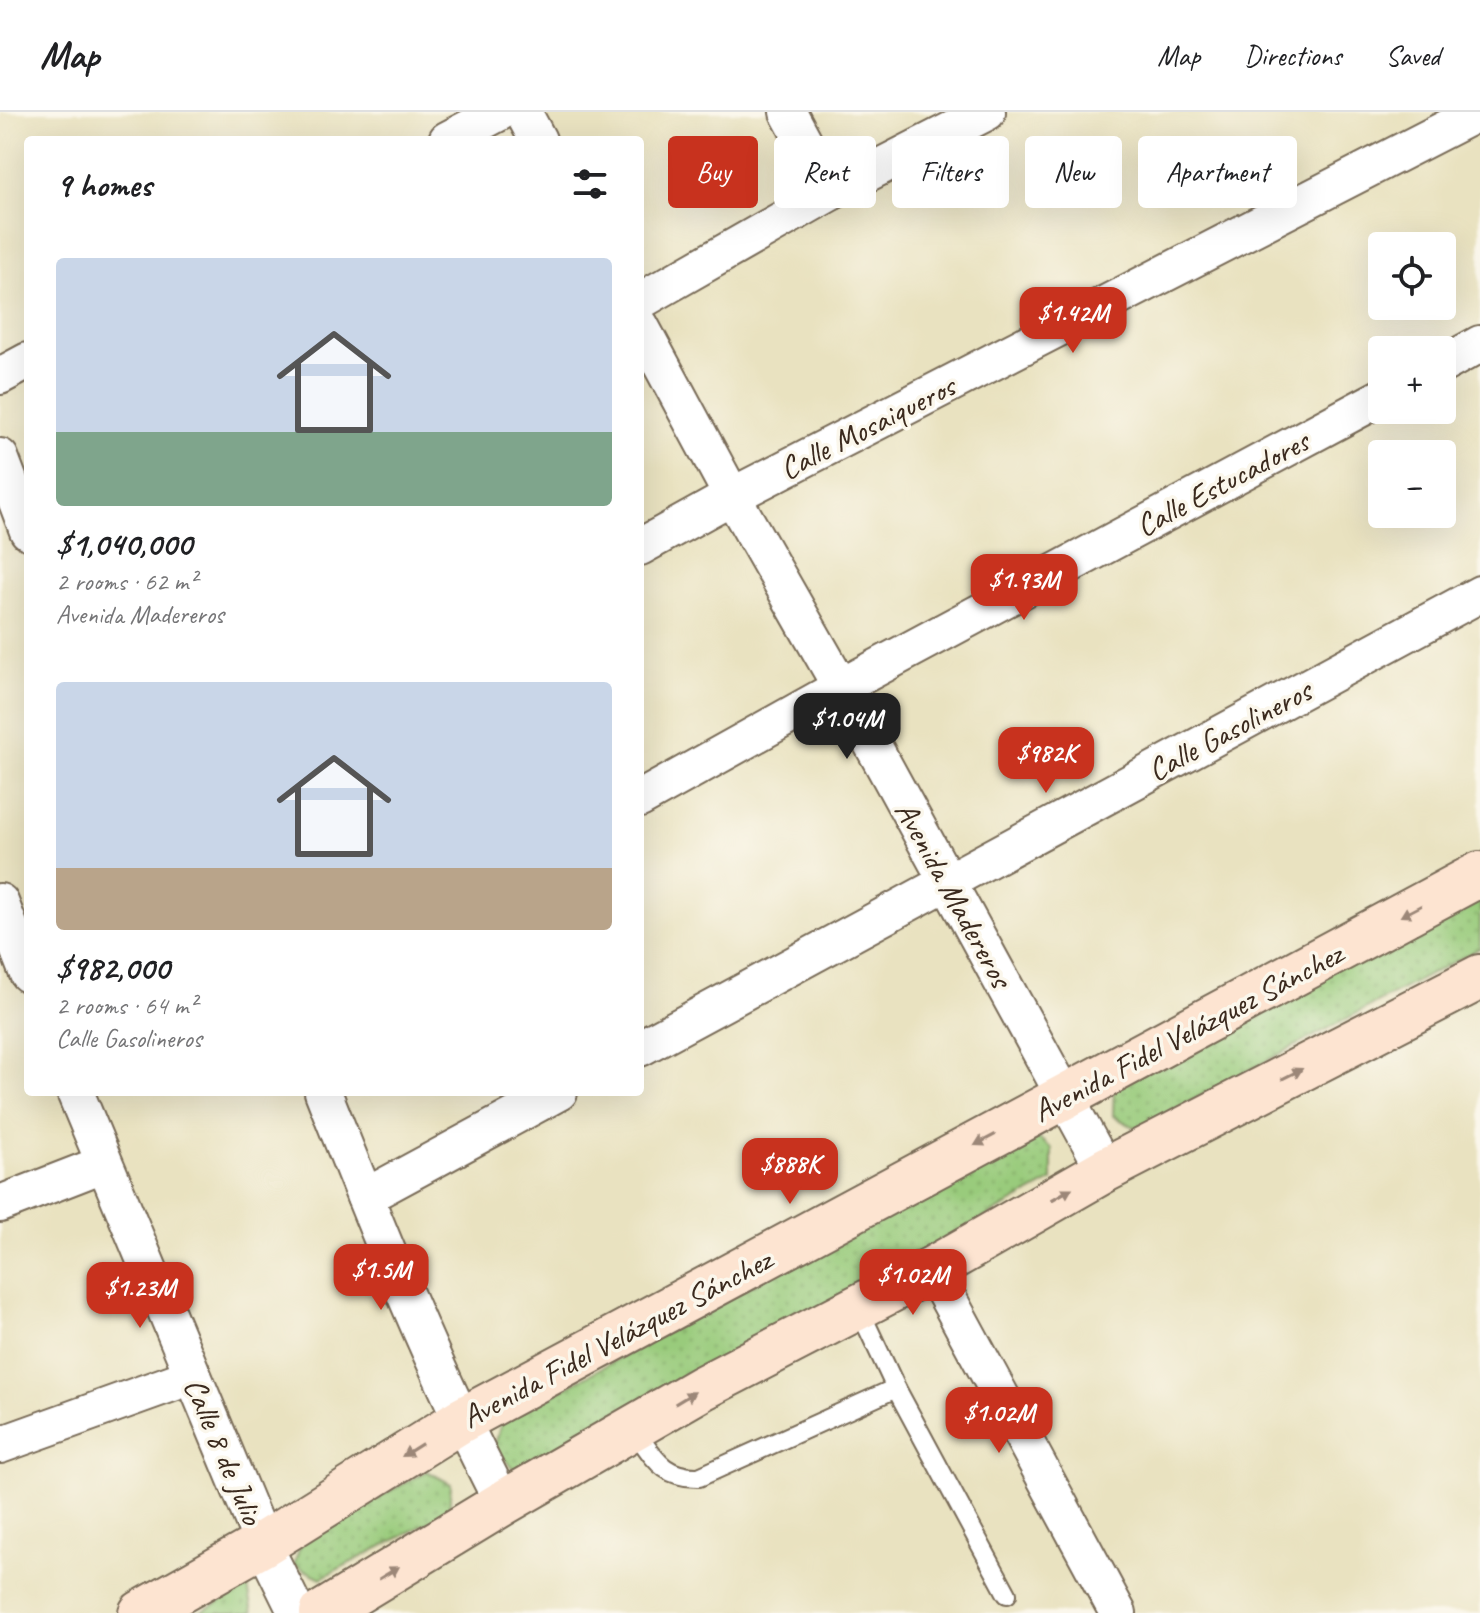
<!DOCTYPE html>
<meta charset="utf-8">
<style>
:root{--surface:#fff;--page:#f6f6f6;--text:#202124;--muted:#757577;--line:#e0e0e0;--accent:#c8321e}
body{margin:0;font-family:Caveat,sans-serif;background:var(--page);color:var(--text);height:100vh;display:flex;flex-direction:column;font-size:30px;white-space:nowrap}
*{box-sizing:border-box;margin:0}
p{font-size:26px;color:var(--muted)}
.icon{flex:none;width:44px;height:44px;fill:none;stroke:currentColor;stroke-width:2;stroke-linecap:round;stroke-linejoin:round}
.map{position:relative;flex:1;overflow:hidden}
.drawer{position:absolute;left:24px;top:24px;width:620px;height:960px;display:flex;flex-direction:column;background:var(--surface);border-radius:8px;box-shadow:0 8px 32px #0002}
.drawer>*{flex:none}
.guide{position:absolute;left:668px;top:24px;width:692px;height:72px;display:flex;gap:16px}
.tools{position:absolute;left:1368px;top:120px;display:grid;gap:16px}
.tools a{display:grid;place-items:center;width:88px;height:88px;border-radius:8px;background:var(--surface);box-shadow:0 8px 32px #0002;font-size:40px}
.price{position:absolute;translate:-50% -68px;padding:0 18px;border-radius:16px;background:var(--accent);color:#fff;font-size:26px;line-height:52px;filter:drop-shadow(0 2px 4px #0008)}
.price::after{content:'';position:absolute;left:50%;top:48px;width:24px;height:18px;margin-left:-12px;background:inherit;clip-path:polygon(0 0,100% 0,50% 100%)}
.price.selected{background:#222;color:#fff}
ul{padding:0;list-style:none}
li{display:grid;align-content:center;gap:16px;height:424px;padding:0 32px}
li span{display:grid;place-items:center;height:248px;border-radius:8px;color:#555}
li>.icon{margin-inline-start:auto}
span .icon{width:144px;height:144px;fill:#fffc;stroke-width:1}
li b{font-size:34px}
h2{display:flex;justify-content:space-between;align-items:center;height:96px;padding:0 32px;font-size:34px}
.tag{padding:0 28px;border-radius:8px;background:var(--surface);box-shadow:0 8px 32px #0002;font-size:28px;line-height:72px}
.tag.selected{background:var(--accent);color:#fff}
header{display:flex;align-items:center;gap:48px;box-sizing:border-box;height:112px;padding:0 40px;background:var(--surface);border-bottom:2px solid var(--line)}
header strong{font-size:38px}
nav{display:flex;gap:44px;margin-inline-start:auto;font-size:28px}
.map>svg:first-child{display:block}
</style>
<header>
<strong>Map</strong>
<nav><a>Map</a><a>Directions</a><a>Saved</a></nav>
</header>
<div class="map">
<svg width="1480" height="1501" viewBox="0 0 1480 1501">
<defs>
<pattern id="grass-dots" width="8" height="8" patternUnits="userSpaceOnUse" patternTransform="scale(2)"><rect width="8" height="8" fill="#99cb7b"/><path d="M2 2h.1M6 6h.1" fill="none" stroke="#85ae6a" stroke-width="1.8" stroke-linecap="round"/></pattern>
</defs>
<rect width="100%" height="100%" fill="#fbf7ec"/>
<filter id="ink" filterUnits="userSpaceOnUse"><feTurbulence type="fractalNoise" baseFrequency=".0125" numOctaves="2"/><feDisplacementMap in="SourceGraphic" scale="16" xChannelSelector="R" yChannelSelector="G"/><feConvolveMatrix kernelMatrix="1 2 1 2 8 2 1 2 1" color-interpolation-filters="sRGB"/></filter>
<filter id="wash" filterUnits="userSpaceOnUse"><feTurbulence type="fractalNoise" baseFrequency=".006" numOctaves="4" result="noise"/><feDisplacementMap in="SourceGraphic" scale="32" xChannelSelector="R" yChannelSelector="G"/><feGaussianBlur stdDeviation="1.8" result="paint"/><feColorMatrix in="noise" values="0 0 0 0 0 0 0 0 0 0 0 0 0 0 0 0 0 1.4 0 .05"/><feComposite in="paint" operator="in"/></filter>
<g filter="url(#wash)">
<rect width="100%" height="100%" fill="#e9e2c0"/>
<g fill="url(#grass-dots)" stroke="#6a7a4c" stroke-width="2">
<path d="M1480,778V836L1138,1017L1113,1004L1114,971Z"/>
<path d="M1031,1020L1052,1037V1069L516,1359L494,1337L501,1311Z"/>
<path d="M427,1359L451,1372L449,1400L321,1466L294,1453L302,1428Z"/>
<path d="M248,1475L253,1501H198Z"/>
</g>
</g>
<g filter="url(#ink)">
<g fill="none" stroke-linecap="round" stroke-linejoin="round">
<g stroke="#786a57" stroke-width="22">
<g id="service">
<path d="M858,1195L896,1276L1007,1482"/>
<path d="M633,1317C654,1344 661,1366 699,1365L896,1276"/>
</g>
</g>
<g stroke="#786a57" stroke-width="40">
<g id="minor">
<path d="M523,0L538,28"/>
<path d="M788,0L831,80"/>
<path d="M447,28L500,0"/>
<path d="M640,189L831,80L987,0"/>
<path d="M640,213L732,384L841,575L1105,1058"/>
<path d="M1442,253L1480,232"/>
<path d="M0,264L28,249"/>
<path d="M0,345L28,419"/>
<path d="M640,435L732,384L1479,0"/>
<path d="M640,687L841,575L1382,285"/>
<path d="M0,790L28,862"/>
<path d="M640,936L1480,482"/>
<path d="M75,980L263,1432L297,1501"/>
<path d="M323,980C378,1119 434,1259 503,1391"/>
<path d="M365,1085L559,980"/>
<path d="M0,1092L103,1052"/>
<path d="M932,1157L1118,1501"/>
<path d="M0,1333L192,1264"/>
</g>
</g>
<g stroke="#786a57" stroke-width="48">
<g id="secondary">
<path d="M141,1501L263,1432L460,1309L1480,762"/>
<path d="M322,1501L503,1391L702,1276L932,1157L1105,1058L1480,865"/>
</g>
</g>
<use href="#service" stroke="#fff" stroke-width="18"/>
<use href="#minor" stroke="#fff" stroke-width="36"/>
<use href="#secondary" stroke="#fde4d1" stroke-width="44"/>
</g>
<defs><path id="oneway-solid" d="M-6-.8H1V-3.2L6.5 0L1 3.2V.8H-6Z" transform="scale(2)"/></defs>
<g fill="#9c8778">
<use href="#oneway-solid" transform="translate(1411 799) rotate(152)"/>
<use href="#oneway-solid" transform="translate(1292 962) rotate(-27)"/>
<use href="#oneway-solid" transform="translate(985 1028) rotate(152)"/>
<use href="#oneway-solid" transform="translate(1062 1082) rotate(-30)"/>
<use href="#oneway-solid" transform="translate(685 1286) rotate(-31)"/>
<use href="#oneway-solid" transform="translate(412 1338) rotate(148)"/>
<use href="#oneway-solid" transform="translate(389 1461) rotate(-31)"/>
</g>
</g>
<g text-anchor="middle" stroke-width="7" stroke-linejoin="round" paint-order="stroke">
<g font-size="32" fill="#3b2a1e" stroke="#fbf7ec">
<text transform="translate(867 315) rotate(-27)" y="11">Calle Mosaiqueros</text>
<text transform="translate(1222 371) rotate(-28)" y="11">Calle Estucadores</text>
<text transform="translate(1229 618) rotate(-28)" y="11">Calle Gasolineros</text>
<text transform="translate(954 782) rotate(61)" y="11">Avenida Madereros</text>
<text transform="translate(1187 920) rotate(-28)" y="11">Avenida Fidel Velázquez Sánchez</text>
<text transform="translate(616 1226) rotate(-28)" y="11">Avenida Fidel Velázquez Sánchez</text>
<text transform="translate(224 1339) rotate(67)" y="11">Calle 8 de Julio</text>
</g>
</g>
</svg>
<div class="tools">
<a><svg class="icon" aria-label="locate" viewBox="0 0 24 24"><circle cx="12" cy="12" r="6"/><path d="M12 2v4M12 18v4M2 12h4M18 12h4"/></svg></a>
<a>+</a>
<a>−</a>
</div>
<b class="price" style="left:1073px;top:243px">$1.42M</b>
<b class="price" style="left:1024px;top:510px">$1.93M</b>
<b class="price selected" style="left:847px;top:649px">$1.04M</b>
<b class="price" style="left:1046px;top:683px">$982K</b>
<b class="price" style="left:790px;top:1094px">$888K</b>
<b class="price" style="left:381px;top:1200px">$1.5M</b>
<b class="price" style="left:913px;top:1205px">$1.02M</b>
<b class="price" style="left:140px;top:1218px">$1.23M</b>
<b class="price" style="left:999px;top:1343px">$1.02M</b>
<div class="guide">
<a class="tag selected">Buy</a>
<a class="tag">Rent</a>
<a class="tag">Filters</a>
<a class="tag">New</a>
<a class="tag">Apartment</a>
</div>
<section class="drawer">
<h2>9 homes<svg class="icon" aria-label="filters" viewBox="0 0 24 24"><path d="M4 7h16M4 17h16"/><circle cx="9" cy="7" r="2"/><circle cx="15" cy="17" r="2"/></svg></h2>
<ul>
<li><span style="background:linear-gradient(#c9d6e8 70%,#7fa58c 0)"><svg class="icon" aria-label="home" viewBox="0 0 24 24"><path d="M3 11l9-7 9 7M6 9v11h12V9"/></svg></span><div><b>$1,040,000</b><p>2 rooms · 62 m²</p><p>Avenida Madereros</p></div></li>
<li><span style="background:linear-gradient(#c9d6e8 75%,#b9a48a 0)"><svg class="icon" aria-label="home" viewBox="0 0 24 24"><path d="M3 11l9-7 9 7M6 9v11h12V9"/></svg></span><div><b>$982,000</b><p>2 rooms · 64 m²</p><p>Calle Gasolineros</p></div></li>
</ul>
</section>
</div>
